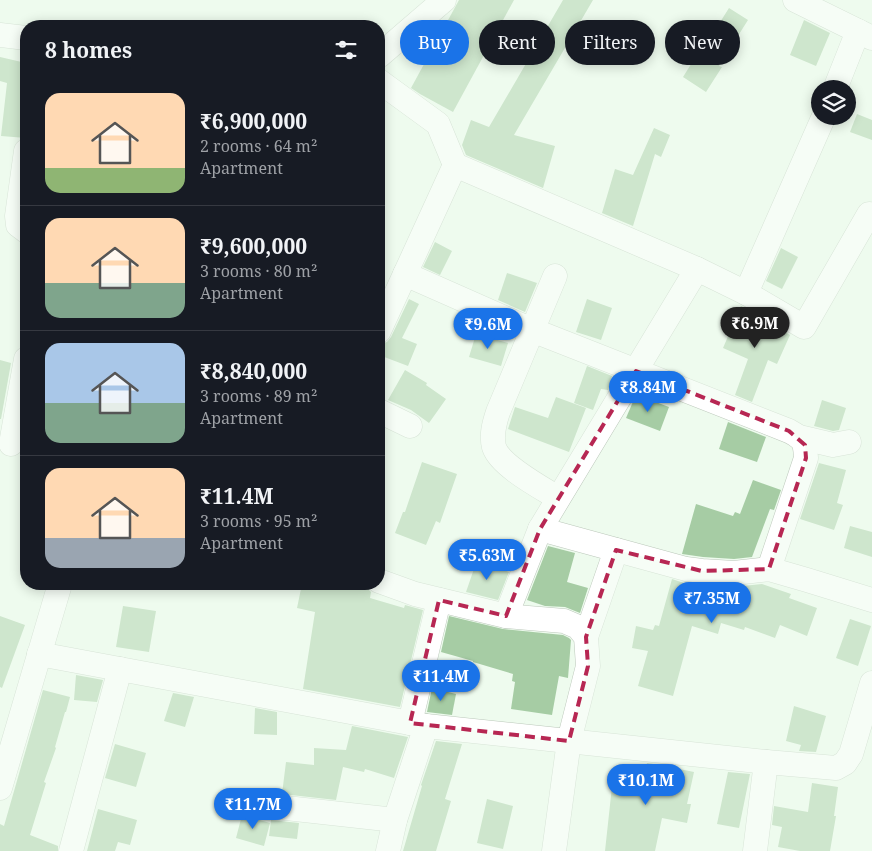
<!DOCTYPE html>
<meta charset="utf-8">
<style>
:root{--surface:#171b24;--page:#20242c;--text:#f1f3f6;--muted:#9ea1a6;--line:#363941;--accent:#1a73e8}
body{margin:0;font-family:"Noto Serif",serif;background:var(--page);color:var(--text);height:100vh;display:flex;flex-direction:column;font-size:19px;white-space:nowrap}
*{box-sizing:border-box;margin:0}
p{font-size:16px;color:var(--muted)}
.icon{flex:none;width:28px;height:28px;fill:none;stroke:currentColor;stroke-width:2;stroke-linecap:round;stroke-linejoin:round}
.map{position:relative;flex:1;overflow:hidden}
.details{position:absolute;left:20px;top:20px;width:365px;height:570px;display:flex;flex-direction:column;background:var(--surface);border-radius:20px;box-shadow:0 2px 12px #0003}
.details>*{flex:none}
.guide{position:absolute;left:400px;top:20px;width:396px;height:45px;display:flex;gap:10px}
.buttons{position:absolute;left:811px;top:80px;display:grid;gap:10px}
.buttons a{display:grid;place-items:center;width:45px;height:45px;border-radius:50%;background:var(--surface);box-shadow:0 2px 12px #0003;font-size:25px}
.price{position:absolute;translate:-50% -42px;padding:0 11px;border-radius:18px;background:var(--accent);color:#fff;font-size:16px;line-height:32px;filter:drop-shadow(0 1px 2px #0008)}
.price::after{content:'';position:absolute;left:50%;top:30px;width:15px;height:11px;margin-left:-8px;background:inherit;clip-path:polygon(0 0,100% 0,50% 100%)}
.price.on{background:#222;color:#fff}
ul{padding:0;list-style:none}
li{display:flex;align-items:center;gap:15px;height:125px;padding:0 25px}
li+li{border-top:1px solid var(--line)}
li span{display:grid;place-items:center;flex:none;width:140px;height:100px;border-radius:15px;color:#555}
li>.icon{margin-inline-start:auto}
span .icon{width:60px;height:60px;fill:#fffc;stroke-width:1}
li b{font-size:21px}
h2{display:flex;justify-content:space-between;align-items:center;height:60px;padding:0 25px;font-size:21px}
.pill{padding:0 18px;border-radius:22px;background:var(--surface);box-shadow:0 2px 12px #0003;font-size:18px;line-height:45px}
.pill.on{background:var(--accent);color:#fff}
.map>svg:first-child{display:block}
</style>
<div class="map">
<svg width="872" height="851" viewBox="0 0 872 851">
<rect width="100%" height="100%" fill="#eefbee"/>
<g fill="#a6cca4">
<path d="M459,0H514L453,112L420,94L411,88Z"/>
<path d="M563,0H593L514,135L555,146L543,188L466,155L462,145L471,120L489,127Z"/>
<path d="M729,8L748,20L719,66L722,67L706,92L683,77L698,53L700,54Z"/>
<path d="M804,20L830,33L816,66L790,55Z"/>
<path d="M0,57L26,63V138L1,136L7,83L0,81Z"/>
<path d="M857,114L872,120V140L850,132Z"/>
<path d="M654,128L670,135L661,157L655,154L633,226L602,213L615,169L633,175Z"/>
<path d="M435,242L452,251L440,275L423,267Z"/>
<path d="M781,248L798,257L782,289L766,281Z"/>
<path d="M507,273L537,283L525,312L498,300Z"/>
<path d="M409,299L419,304L402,338L417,344L408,366L379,355V344L387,342L391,337Z"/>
<path d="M587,299L612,308L601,340L576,332Z"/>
<path d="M741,306L790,335L777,364L768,360L752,402L735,395L748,359L723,348Z"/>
<path d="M476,334L508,343L501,366L469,357Z"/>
<path d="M0,360L11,363L1,419H0Z"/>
<path d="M587,366L612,376L608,390L601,389L593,410L574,403Z"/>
<path d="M405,370L427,383L426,385L446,399L429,423L411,410L388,400Z"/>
<path d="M637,395L669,407L660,431L626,418L632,404Z"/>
<path d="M556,397L586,408L569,452L508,429L515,407L548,418Z"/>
<path d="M822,400L846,408L839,430L833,431L814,426Z"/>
<path d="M728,422L766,437L757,462L719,449Z"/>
<path d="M422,462L457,474L440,523L436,521L426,545L395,533L403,512H405Z"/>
<path d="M819,463L846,470L837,503L843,505L834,530L800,519Z"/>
<path d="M753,480L781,490L774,510L770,509L752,557L734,559L703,557L682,554L696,504L733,516L735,512L740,514Z"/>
<path d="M850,526L872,532V557L844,548Z"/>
<path d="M548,546L575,553L567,582L588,588L580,613L565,607L545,606L527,600Z"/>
<path d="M477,560L509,572L498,600L466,592Z"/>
<path d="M672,579L684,583L700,585L733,587L762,584L791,594L789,598L817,608L807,636L780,625L775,638L745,627L744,630L721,623L718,634L692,626L673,696L638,686L648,651L632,648L636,626L653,630L655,625L659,626Z"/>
<path d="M302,584H359L367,586L368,589L371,592L370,598L404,608L405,605L423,610L400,707L303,689L315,612L297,608Z"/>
<path d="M123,606L156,611L149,652L116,647Z"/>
<path d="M0,616L25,625L2,688L0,687Z"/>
<path d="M449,616L503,629L563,635L569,638L571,640L568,678L559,676L552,715L511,709L515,682L512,681L513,674L473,662V661L441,652Z"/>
<path d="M850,619L871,626L858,666L836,658Z"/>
<path d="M76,675L103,680L97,702L74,700Z"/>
<path d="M432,688L456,694L452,715L427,712Z"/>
<path d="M43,690L70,697L66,712H65L55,747L56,748L44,782L46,783L30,835L58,846V851H0V824L4,826Z"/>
<path d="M173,693L194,697L185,727L164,721Z"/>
<path d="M794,706L826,716L816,752L799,751L801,745L786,741Z"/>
<path d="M255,708L277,712V735L254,734Z"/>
<path d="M352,726L408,737L394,778L365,769L364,772L343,767L336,800L282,794L286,762L314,765V748L346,750Z"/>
<path d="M436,741L462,744L445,799L451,801L436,851H403L422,786L421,785Z"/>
<path d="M115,744L146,753L136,787L105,778Z"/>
<path d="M647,763L660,765L694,772L687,804H691L687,823L662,818L655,851H605L614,768L645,771Z"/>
<path d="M728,772L750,774L739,828L717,824Z"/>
<path d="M812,783L838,787L834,816H836L830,851H800L778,847L782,827L772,825L774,806L808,812Z"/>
<path d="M487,799L513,806L503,849L477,843Z"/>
<path d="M98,809L137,820L130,845L118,842L115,851H87Z"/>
<path d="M242,815L270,823L264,846L236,838Z"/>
<path d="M271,820L299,823L297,839L269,836Z"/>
</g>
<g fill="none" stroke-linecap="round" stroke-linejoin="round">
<g stroke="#bcc8bb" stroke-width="25">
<g id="minor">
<path d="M795,0L872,38"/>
<path d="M0,35L26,38"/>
<path d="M379,56L444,0"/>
<path d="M379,81L438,124L455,165L697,269L540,529L506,616L415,594L379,581"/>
<path d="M835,89L858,31"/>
<path d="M26,151L17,216L18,225L26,231"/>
<path d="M697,269L746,293L804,327L869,214L872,216"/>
<path d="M405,274L532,330L789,431C804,439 805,441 806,458L769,569"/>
<path d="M555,276L498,412C494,424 491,435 494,447C500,466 542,488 558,498"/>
<path d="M746,293L824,116"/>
<path d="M379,331L455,165"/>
<path d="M379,411L410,426"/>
<path d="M799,437L833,445L849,442"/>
<path d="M11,444L26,359"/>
<path d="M540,529L686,569L702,571L734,573L769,569L807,580L872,600"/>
<path d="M506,616L564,621L578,627L586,637L588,666L569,741L554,851"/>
<path d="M586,637L616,550"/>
<path d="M39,654L426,726L766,762L836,768L845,763L851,754L872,683"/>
<path d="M410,723L439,600"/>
<path d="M0,788L60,584"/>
<path d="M259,805L395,820"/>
<path d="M71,851L120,669"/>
<path d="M388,851L395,820L426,726"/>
<path d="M755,851L766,762"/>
</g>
</g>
<use href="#minor" stroke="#fff" stroke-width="24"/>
</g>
<path d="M0 0H872V851H0ZM636,371L789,431L805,445L806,458L769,569L702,571L616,550L586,637L588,666L569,741L410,723L439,600L506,616L540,529Z" fill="#eefbee" fill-opacity=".55" fill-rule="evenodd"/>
<path fill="none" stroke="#b72753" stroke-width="4" stroke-dasharray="10 6" stroke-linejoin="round" d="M636,371L789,431L805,445L806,458L769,569L702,571L616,550L586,637L588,666L569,741L410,723L439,600L506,616L540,529Z"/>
</svg>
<div class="buttons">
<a><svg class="icon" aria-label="layers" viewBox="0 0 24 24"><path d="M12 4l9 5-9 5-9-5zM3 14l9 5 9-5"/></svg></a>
</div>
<b class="price on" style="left:755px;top:349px">₹6.9M</b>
<b class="price" style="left:488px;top:350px">₹9.6M</b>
<b class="price" style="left:648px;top:413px">₹8.84M</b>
<b class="price" style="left:487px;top:581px">₹5.63M</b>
<b class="price" style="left:712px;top:624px">₹7.35M</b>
<b class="price" style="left:441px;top:702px">₹11.4M</b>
<b class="price" style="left:646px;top:806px">₹10.1M</b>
<b class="price" style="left:253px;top:830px">₹11.7M</b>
<div class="guide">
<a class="pill on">Buy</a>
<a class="pill">Rent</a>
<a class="pill">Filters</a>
<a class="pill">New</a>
</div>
<section class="details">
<h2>8 homes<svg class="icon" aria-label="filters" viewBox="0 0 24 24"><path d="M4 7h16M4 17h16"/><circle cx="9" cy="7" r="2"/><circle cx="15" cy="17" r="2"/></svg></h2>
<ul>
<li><span style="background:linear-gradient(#ffd9b3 75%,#8fb573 0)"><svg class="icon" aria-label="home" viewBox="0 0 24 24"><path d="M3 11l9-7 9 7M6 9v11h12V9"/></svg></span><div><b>₹6,900,000</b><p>2 rooms · 64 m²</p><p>Apartment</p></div></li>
<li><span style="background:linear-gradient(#ffd9b3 65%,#7fa58c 0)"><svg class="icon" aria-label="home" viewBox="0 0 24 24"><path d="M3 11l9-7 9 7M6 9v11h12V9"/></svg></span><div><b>₹9,600,000</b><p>3 rooms · 80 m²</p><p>Apartment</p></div></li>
<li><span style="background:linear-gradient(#a9c7e8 60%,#7fa58c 0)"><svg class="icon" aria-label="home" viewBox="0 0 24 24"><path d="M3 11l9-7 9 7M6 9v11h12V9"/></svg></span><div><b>₹8,840,000</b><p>3 rooms · 89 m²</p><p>Apartment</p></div></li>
<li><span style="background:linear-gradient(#ffd9b3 70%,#9aa5b1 0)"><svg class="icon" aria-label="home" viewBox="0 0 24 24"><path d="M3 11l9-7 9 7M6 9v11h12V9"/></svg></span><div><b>₹11.4M</b><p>3 rooms · 95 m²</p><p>Apartment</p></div></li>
</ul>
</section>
</div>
